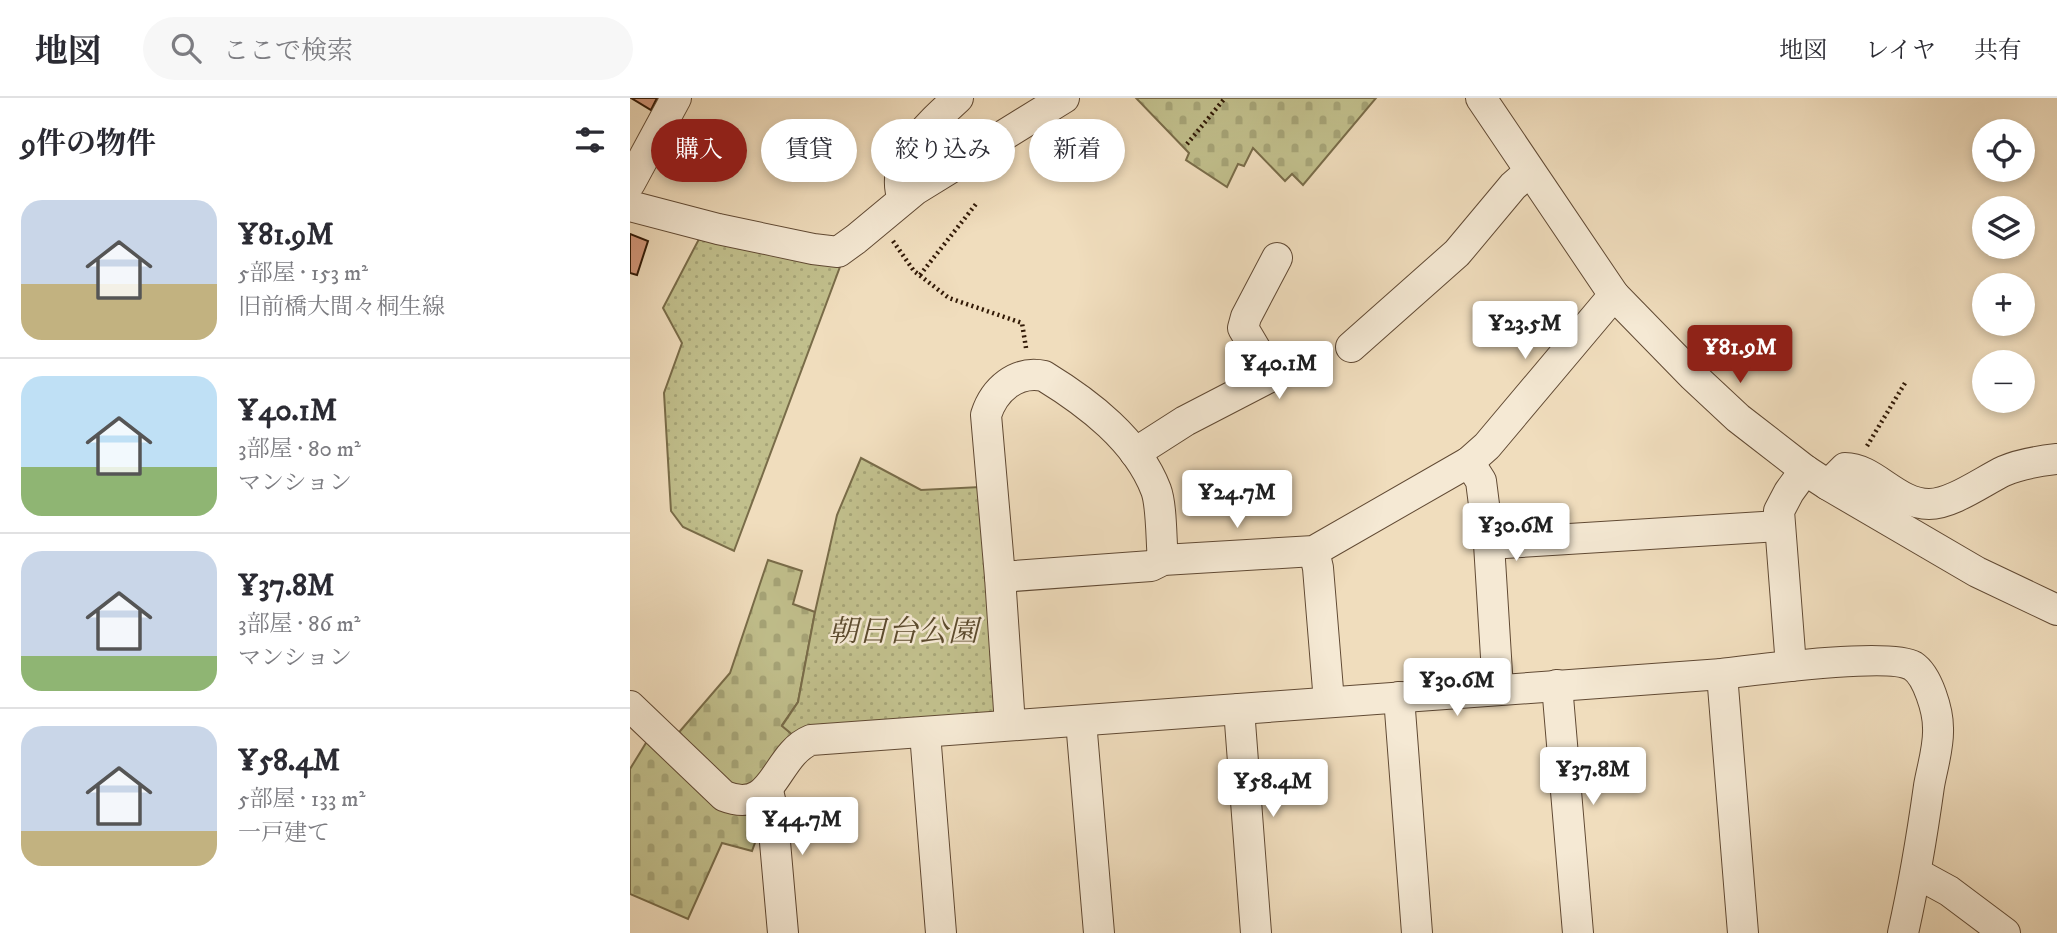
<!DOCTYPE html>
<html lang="ja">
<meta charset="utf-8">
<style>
:root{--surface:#fff;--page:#f7f7f7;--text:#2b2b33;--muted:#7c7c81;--line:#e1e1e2;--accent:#8f2418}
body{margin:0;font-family:"IM FELL DW Pica","Noto Serif JP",serif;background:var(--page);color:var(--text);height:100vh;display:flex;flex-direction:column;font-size:26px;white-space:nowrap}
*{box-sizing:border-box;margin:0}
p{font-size:23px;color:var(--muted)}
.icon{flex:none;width:38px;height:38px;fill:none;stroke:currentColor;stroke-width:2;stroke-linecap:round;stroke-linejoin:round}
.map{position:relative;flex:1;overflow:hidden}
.panel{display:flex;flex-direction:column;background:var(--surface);width:630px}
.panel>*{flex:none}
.hud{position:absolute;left:21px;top:21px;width:665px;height:63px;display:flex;gap:14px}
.controls{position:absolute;left:1342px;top:21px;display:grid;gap:14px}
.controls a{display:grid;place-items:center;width:63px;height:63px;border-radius:50%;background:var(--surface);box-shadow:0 4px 10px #0003;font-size:35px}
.price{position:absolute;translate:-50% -60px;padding:0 16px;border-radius:7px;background:#fff;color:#222;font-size:23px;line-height:46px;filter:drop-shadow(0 2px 4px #0008)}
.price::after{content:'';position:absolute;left:50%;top:42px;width:21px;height:16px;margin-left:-10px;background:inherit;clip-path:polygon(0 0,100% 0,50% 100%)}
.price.current{background:var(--accent);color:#fff}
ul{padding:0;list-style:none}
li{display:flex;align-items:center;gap:21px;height:175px;padding:0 21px}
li+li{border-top:2px solid var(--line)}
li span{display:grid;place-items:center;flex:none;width:196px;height:140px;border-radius:21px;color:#555}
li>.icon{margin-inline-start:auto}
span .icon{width:84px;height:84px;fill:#fffc;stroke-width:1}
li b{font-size:30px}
h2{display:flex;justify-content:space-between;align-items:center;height:84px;padding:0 21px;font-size:30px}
.tag{padding:0 24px;border-radius:32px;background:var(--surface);box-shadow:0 4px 10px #0003;font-size:24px;line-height:63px}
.tag.current{background:var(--accent);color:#fff}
header{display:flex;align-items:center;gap:42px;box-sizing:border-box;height:98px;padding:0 35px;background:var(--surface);border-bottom:2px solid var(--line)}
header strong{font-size:33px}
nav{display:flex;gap:38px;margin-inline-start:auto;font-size:24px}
.search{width:490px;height:63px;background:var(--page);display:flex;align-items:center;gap:18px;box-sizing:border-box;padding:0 24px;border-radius:38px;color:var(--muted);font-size:26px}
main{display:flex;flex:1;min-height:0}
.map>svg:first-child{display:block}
</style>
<header>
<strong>地図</strong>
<div class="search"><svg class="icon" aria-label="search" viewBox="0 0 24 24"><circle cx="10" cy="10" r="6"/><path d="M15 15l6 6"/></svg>ここで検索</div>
<nav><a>地図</a><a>レイヤ</a><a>共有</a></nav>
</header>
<main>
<section class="panel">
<h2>9件の物件<svg class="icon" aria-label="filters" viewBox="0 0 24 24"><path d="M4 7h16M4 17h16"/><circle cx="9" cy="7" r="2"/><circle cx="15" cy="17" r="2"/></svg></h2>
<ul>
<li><span style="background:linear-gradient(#c9d6e8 60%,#c2b280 0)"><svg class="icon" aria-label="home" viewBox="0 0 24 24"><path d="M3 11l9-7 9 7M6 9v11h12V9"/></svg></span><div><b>¥81.9M</b><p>5部屋 · 153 m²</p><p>旧前橋大間々桐生線</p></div></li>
<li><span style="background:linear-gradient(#bfe0f5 65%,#8fb573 0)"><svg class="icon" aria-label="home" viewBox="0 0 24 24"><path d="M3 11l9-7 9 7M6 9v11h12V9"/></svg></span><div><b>¥40.1M</b><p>3部屋 · 80 m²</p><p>マンション</p></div></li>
<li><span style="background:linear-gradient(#c9d6e8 75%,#8fb573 0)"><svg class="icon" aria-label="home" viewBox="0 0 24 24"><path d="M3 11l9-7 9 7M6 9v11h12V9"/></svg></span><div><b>¥37.8M</b><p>3部屋 · 86 m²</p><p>マンション</p></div></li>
<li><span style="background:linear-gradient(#c9d6e8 75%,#c2b280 0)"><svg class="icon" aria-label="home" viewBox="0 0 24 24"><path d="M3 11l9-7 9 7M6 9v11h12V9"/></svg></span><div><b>¥58.4M</b><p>5部屋 · 133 m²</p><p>一戸建て</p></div></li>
</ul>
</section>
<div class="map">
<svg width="1427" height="835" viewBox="0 0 1427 835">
<defs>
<pattern id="cemetery-stones" width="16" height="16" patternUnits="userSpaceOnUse" patternTransform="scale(1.75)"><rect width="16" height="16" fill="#c1bf8c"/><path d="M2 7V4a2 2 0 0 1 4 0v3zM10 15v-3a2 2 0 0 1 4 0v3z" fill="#a6a477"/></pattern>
<pattern id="park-dots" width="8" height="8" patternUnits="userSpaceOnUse" patternTransform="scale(1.75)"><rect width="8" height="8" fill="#c1bf8c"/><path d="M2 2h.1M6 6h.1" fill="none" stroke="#a6a477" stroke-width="1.8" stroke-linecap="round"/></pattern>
</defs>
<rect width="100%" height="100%" fill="#f0ddbd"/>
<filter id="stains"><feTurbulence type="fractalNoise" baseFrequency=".00286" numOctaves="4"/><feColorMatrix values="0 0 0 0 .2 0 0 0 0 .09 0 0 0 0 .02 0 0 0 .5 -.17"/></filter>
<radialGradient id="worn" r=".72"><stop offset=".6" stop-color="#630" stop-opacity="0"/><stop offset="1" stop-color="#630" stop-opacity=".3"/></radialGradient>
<g fill="url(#cemetery-stones)" stroke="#796c49" stroke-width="2">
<path d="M506,0H746L673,87L662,76L655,83L623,50L614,68L608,66L597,89L556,62L559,55Z"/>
<path d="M138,462L172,473L163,506L185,514L168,604L152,627L164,638L128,682L111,694L45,639L100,575Z"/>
<path d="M19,640L114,711L131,728L122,753L92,745L58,821L0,796V671Z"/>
</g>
<g fill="url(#park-dots)" stroke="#796c49" stroke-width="2">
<path d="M69,141L211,166L104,453L53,429L41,413L34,295L52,245L33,210Z"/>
<path d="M231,360L291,392L350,389L370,618L164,638L152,628L168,604L185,514L207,417Z"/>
</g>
<g fill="#d4987b" stroke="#311906" stroke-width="2">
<path d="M1,0H29H27L21,12Z"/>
<path d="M0,136L18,143L7,177L0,175Z"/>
</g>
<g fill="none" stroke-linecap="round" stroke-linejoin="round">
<g stroke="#614a34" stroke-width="32">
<g id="minor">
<path d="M851,0L984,197L1063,278L1108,320L1175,372L1198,387L1347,474L1427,512"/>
<path d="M0,85L46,0"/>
<path d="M273,101C258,61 301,25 328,0"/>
<path d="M0,108L88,131L183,151L208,154L226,141L285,92L434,0"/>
<path d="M721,249L827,155L883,88L899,74"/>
<path d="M505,355L555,323L638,280V272L613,230L616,219L647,160"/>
<path d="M839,364L851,383L859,446L868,591"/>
<path d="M1198,387L1215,370C1244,370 1266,406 1299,406C1322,406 1353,383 1374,373C1390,366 1409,363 1427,361"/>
<path d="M859,446L1149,428"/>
<path d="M684,453L688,470L699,604"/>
<path d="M370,479L521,468L533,462L684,453L839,364L857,348L984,197"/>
<path d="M1161,568L1149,413L1159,394L1175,372"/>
<path d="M1092,576L1113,835"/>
<path d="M927,587L948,835"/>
<path d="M769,599L787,835"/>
<path d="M0,608L94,698C145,718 144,657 181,642L1092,576C1125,572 1260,554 1283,568C1298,578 1308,613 1308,630C1309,649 1302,670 1299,688C1292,738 1284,786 1273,835"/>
<path d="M609,611L626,835"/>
<path d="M451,623L469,835"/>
<path d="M380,627L370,479L356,317C364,292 386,272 414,278C458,305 507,342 526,392C532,408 531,444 533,462"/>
<path d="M295,635L311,835"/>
<path d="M138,693L142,710L153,835"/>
<path d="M1286,775L1319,793L1375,835"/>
</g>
</g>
<g stroke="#311906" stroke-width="4.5" stroke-dasharray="2 3.5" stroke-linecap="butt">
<path d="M557,46L595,0"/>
<path d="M263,143L284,173L319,200L392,225L396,250"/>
<path d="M290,177L346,106"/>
<path d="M1237,348L1275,285"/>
</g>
<use href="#minor" stroke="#f5e9d4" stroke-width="30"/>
</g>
<g text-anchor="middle" stroke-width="5" stroke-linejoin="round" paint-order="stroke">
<g font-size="30" font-style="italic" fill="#5c4b2e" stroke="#f5e9d4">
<text x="273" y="543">朝日台公園</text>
</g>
</g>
<rect width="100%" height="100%" filter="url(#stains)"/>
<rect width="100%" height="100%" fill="url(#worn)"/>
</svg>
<div class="controls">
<a><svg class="icon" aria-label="locate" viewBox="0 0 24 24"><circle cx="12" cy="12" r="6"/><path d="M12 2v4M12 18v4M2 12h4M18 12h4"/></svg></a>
<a><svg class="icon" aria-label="layers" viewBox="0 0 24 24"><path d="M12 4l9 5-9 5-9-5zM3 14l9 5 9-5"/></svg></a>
<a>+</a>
<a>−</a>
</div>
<b class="price" style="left:895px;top:263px">¥23.5M</b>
<b class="price current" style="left:1110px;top:287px">¥81.9M</b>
<b class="price" style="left:649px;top:303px">¥40.1M</b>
<b class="price" style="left:607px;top:432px">¥24.7M</b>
<b class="price" style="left:886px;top:465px">¥30.6M</b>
<b class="price" style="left:827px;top:620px">¥30.6M</b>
<b class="price" style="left:963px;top:709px">¥37.8M</b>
<b class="price" style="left:643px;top:721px">¥58.4M</b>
<b class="price" style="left:172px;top:759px">¥44.7M</b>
<div class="hud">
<a class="tag current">購入</a>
<a class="tag">賃貸</a>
<a class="tag">絞り込み</a>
<a class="tag">新着</a>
</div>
</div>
</main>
